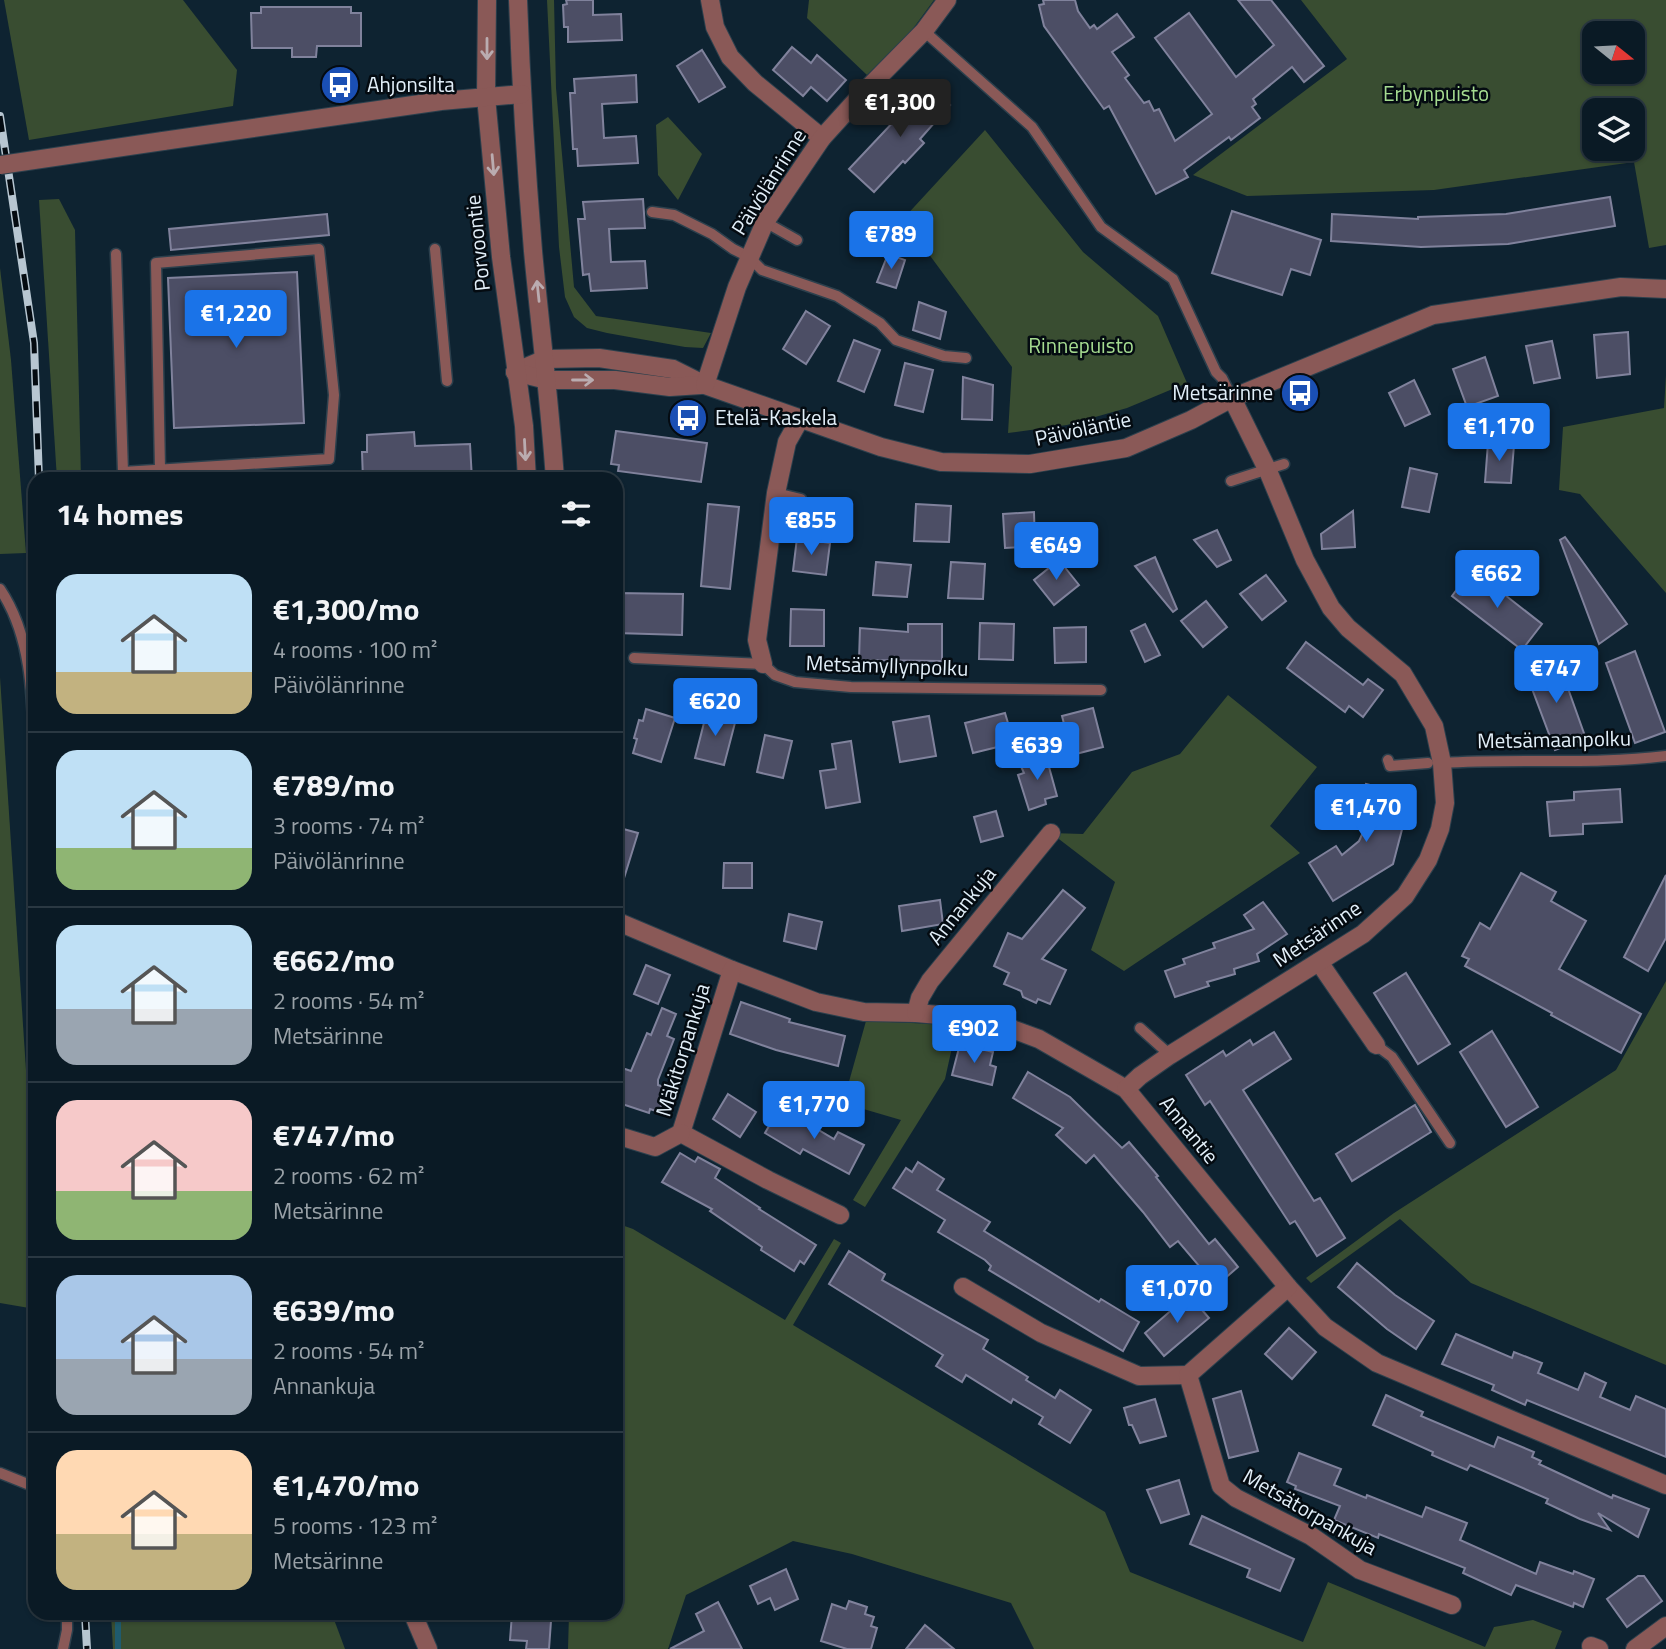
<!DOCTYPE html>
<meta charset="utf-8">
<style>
:root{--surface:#0a1a25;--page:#182732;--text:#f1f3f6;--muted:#99a1a7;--line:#2a3842;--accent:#1a73e8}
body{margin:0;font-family:"Titillium Web",sans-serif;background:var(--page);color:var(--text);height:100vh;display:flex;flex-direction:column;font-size:26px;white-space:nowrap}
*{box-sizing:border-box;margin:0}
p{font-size:23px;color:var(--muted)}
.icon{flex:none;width:38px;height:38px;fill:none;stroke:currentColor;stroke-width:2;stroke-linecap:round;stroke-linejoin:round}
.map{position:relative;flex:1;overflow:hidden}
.side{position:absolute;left:28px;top:472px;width:595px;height:1148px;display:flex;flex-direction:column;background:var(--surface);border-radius:21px;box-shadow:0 2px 5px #0004,0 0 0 2px var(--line)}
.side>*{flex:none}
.needle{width:46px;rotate:108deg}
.fabs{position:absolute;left:1582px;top:21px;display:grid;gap:14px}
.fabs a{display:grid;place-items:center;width:63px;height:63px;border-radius:14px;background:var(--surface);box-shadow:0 2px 5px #0004,0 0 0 2px var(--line);font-size:35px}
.price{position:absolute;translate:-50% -60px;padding:0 16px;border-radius:7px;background:var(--accent);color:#fff;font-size:23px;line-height:46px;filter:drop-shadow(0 2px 4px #0008)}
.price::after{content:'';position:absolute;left:50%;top:42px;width:21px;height:16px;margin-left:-10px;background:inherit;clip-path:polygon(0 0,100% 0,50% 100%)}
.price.selected{background:#222;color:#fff}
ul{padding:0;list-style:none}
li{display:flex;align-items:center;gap:21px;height:175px;padding:0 28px}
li+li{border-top:2px solid var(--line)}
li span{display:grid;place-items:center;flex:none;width:196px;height:140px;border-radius:21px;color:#555}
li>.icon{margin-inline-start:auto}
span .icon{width:84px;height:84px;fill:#fffc;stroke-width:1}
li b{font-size:30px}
h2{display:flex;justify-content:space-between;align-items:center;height:84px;padding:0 28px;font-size:30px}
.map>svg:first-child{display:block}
</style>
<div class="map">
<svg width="1666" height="1649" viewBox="0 0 1666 1649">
<rect width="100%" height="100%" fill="#0e2331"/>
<g fill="#394d31" fill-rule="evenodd">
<path d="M4,0H183L237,70L233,106L29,140Z"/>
<path d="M547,0H554L556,88L574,287L596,316L711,333L703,348L685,347L607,333L587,328L574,317L565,297L559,247Z"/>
<path d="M809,0H934L909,34L867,75L807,18Z"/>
<path d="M1301,0H1666V245L1649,248L1634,162L1434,190L1247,196L1193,175L1347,59ZM1594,33H1633V72H1594ZM1594,110H1633V149H1594Z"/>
<path d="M668,117L702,154L678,200L658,175L656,125Z"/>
<path d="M985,130L1083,252L1158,316L1187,383L1127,408L1067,425L1008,433L1012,367L903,219Z"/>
<path d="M59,199L75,230L81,479H57L39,200Z"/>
<path d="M0,268L11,360L26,553L0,554Z"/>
<path d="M1666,375V593L1580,494L1559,490L1563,427L1664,408Z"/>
<path d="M0,677L35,1206V1309L0,1303Z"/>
<path d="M1228,695L1317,767L1270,826L1300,853L1124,971L1091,950L1115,882L1051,833L1083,834L1132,772L1180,754Z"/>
<path d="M1666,981V1365L1471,1283L1400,1219L1311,1283L1306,1278L1394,1213L1616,1070Z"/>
<path d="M866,1021L957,1025L945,1079L865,1207L853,1200L901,1120L843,1103Z"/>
<path d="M616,1223L633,1229L785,1320L834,1239L841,1243L793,1325L1105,1512L1130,1572L1303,1642L1328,1582L1485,1647L1494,1627L1533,1620L1562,1631L1555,1649H1034L1011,1603L852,1554L793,1541L686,1595L668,1649H568L569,1614H616Z"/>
<path d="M111,1614H332L345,1649H113Z"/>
</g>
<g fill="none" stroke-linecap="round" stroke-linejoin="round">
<path stroke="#1f5b6e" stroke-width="6" d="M118,1614V1649"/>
</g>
<g fill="#4c4e65" stroke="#80829c" stroke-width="2">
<path d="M566,0H593V15L621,14L622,40L568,42V27H564L563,5L567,4Z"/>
<path d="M1043,0H1075L1078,11L1090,28L1094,25L1097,29L1117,14L1134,37L1112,52L1129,75L1125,78L1144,103L1149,101L1154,111L1159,109L1175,141L1212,114L1155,38L1189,13L1236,77L1274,45L1238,0H1271L1324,66L1304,82L1292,67L1253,99L1256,104L1252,107L1260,118L1231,140L1229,137L1184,170L1188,177L1156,194L1109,106L1104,109L1044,26L1039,5L1044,4Z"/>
<path d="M261,7H351V13H361V46H317L316,57H292V48H252L251,13H261Z"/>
<path d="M792,47L811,63L817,55L846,80L827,101L811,87L803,96L773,70Z"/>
<path d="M702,50L725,87L699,102L677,66Z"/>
<path d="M636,75L637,102L602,104L604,138L636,136L638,163L578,166L577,149H573L570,93H575L574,79Z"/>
<path d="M929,84L950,105L920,139L924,143L905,163L903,161L874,192L849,169Z"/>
<path d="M1610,197L1615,226L1508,244L1421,247L1331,241L1332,214L1418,219V217L1506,214Z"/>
<path d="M643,199L645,228L609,229L611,262L645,261L647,288L591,291L589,274L583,275L578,219H585L583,202Z"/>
<path d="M1232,211L1321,240L1310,275L1291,269L1282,295L1212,273Z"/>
<path d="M327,214L329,235L171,250L169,229Z"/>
<path d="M888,254L905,260L896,288L877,282Z"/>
<path d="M297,272L304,423L174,428L168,278Z"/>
<path d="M919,302L946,312L940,339L913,330Z"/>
<path d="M806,311L830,326L806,364L783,349Z"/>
<path d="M1628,332L1630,374L1597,378L1594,335Z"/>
<path d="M854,340L880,350L864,392L838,381Z"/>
<path d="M1552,341L1560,378L1534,383L1526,346Z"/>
<path d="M1485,357L1498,396L1467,407L1453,369Z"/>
<path d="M905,363L933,370L923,412L895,405Z"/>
<path d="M963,377L993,385L992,420L962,419Z"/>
<path d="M1414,380L1430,414L1405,426L1389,393Z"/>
<path d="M616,431L707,443L701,482L618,471L619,465L611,464Z"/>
<path d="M414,432L415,446L470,444L472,480H363L362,452H367V435Z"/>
<path d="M1488,443L1514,445L1511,483L1485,482Z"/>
<path d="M1410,468L1437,474L1429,512L1402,507Z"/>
<path d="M708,504L739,507L730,589L701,586Z"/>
<path d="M916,504L951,506L949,542L914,541Z"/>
<path d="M1353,511L1355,547L1322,549L1321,534Z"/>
<path d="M1034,512L1035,546L1005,548L1003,514Z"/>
<path d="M1217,530L1231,560L1217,567L1194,540Z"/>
<path d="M1565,537L1627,624L1599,644L1560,540Z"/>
<path d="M797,538L830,543L826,575L793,571Z"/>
<path d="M1155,557L1177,609L1173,612L1135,566Z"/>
<path d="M1059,560L1079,585L1054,605L1034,580Z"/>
<path d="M876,562L911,565L907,597L873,595Z"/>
<path d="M951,562L985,564L983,599L948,598Z"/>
<path d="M1472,569L1542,624L1522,650L1452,596Z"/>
<path d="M1266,575L1286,601L1262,620L1240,594Z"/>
<path d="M616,593L683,594L682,635L616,633Z"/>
<path d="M1206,601L1227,627L1203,647L1181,621Z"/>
<path d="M791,609L824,610V646H790Z"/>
<path d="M980,623L1014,624L1013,660L979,659Z"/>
<path d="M908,624H942V661L859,660L860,628L908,632Z"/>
<path d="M1145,624L1160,655L1145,662L1131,631Z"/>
<path d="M1086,627V662L1055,663L1054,628Z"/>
<path d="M1306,642L1363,685L1368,679L1383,690L1363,717L1349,706L1345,712L1287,668Z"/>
<path d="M1635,651L1665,732L1635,743L1606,663Z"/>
<path d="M1557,658L1562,671L1549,681L1551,686L1565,680L1586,739L1555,750L1525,670Z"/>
<path d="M1093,708L1103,747L1072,755L1062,716Z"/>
<path d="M646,709L675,718L661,762L633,753L637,739L634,738L639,720L643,721Z"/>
<path d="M707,711L736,719L724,765L695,758Z"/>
<path d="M1005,713L1014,743L973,753L965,723Z"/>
<path d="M929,716L936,756L900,762L893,722Z"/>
<path d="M765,735L792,741L783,778L757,772Z"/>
<path d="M851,741L860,802L826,808L820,771L836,769L832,744Z"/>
<path d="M1046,756L1057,796L1045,799L1046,804L1029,810L1018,775L1024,773L1020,764Z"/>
<path d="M1366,784L1411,795L1393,864L1333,901L1309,863L1336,846L1342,855L1359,841L1365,828L1378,820L1359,814Z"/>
<path d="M1620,789L1622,822L1583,824V834L1550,836L1547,802L1574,800V792Z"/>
<path d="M996,811L1003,836L981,842L974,817Z"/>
<path d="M616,827L638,833L620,891L616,890Z"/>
<path d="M724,863H752V888H723Z"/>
<path d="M1521,873L1556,892L1551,901L1586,921L1559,969L1641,1014L1621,1053L1551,1015L1552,1013L1465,966L1469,959L1462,956L1480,923L1490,929Z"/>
<path d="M1666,875V938L1648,971L1624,957Z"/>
<path d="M1063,890L1085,908L1042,959L1066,970L1050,1004L1038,999L1036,1003L1023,997L1021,991L1004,984L1009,973L994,966L1008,933L1022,939Z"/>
<path d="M940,900L943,924L902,931L899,906Z"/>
<path d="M1263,902L1287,934L1257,954L1259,961L1234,969L1235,974L1207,982L1209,986L1175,997L1165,971L1185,964L1183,959L1215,948L1213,943L1254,929L1244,915Z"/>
<path d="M789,914L822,922L816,949L784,941Z"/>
<path d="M646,965L670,975L658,1004L634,994Z"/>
<path d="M1406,973L1450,1044L1418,1064L1374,993Z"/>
<path d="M741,1002L790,1019L789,1022L845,1036L838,1066L776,1050L730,1034Z"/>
<path d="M662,1008L676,1014L667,1036L674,1039L658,1080V1085L667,1088L659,1112L650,1109L649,1113L616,1102V1066L631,1071L647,1033L651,1035Z"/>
<path d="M1492,1031L1538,1107L1506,1127L1460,1052Z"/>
<path d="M1274,1032L1291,1059L1243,1090L1314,1201L1320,1198L1345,1238L1317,1256L1295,1221L1290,1224L1210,1101L1205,1105L1186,1075L1223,1051L1226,1056L1250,1040L1253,1045Z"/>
<path d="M960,1044L993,1052L990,1065L996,1067L992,1085L952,1075Z"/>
<path d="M1028,1072L1070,1097L1122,1148L1129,1142L1158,1176L1156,1177L1209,1244L1215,1239L1238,1267L1216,1286L1178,1241L1170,1247L1143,1212L1094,1155L1086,1163L1056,1135L1063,1128L1013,1098Z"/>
<path d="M728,1094L756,1112L740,1137L713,1119Z"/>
<path d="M1415,1105L1431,1132L1352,1181L1336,1154Z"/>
<path d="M780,1107L834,1139L838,1132L864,1145L849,1174L803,1149L800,1154L765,1133Z"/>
<path d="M680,1153L695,1162L698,1157L720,1169L715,1178L760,1208L759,1209L816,1245L804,1264L800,1261L794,1271L761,1250L762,1247L710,1211L712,1209L662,1182Z"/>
<path d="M918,1162L944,1179L937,1190L990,1222L984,1231L1099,1302L1101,1299L1139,1322L1123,1351L989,1270L991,1266L985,1260L938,1232L945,1220L893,1188L906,1168L912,1172Z"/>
<path d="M849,1251L885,1274L882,1280L988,1340L983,1349L1028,1377L1026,1380L1055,1398L1060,1390L1091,1410L1070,1443L1039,1424L1043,1417L1013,1399L1011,1403L966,1375L962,1382L936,1366L943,1355L829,1284Z"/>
<path d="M1357,1263L1395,1295L1434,1321L1416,1349L1387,1329L1338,1287Z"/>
<path d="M1189,1295L1209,1318L1164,1356L1145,1333Z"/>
<path d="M1289,1328L1316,1352L1292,1379L1265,1354Z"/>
<path d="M1456,1334L1512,1358L1514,1352L1542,1363L1538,1373L1578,1390L1585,1373L1606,1383L1600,1397L1630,1410L1636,1396L1666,1409V1457L1527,1400L1525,1405L1492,1390L1494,1385L1442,1364Z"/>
<path d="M1241,1391L1258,1451L1229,1458L1213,1399Z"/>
<path d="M1386,1395L1423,1412L1421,1416L1494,1447L1498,1437L1534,1452L1532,1457L1541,1461L1539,1464L1612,1498L1613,1495L1649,1509L1638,1537L1598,1513L1610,1530L1580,1519L1546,1503L1548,1499L1470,1465L1467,1470L1432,1455L1433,1452L1373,1425Z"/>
<path d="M1155,1399L1166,1436L1140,1443L1132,1425H1129L1124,1408Z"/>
<path d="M1299,1453L1341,1469L1334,1485L1366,1498L1367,1495L1422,1517L1426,1507L1467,1523L1460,1540L1536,1574L1540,1562L1573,1574L1574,1571L1594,1579L1583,1607L1574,1603L1573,1607L1516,1585L1511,1595L1463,1573L1465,1568L1379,1534L1378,1538L1334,1520L1340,1506L1295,1489L1296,1486L1287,1482Z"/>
<path d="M1179,1480L1189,1514L1161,1523L1147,1490Z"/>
<path d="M1202,1516L1294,1559L1280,1591L1247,1577L1250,1569L1190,1544Z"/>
<path d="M786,1569L798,1599L775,1610L770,1598L758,1604L750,1586Z"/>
<path d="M1638,1576H1644L1662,1601L1627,1627L1607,1599Z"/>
<path d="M849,1601L867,1607L865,1614L874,1617L871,1626L877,1628L871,1649H847L821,1641L832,1604L846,1609Z"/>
<path d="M718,1602L742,1649H670L704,1631L696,1614Z"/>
<path d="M512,1614H533V1620L551,1621L549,1649H526L527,1641L510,1640Z"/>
<path d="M925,1625L954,1649H906Z"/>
</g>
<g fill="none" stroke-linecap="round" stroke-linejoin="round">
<g stroke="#2c404d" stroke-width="13">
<g id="service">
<path d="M924,31L1032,127L1101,227L1173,279L1216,372L1222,378L1232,398"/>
<path d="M652,212L674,215L712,234L733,249L749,257L762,270L837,296L880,323L896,340L944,356L966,358"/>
<path d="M765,222L797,240"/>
<path d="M435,249L447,381"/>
<path d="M116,254L123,472"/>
<path d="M123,480V472L329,459L334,395L319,249L156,263L160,469"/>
<path d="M1231,481L1284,464"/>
<path d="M776,493L801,499"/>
<path d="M0,589C37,644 32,717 35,781"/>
<path d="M634,658L763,664L775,675L795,682L851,687L1101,690"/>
<path d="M1388,760L1390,766L1428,763"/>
<path d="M1442,763C1517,758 1592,765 1666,756"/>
<path d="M1140,1028L1170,1055"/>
<path d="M1376,1045L1392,1057L1450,1143"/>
<path d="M0,1473L35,1487"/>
<path d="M63,1649L67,1630V1614"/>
</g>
</g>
<g stroke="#2c404d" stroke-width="20">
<g id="minor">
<path d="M710,0L715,27L730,57L755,83L822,138"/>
<path d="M515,372L545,359L599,358L673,369L705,385L881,447L941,462L1030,464L1126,448L1191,420L1232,398L1433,315L1621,287L1666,289"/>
<path d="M515,372L547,380H615L670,387L701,385"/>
<path d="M705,385L737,287L765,222L822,138L862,94L924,31L947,0"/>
<path d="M763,664L757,640L776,493L787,442L800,419"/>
<path d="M616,921L732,970L816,1002L864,1012L916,1013L985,1019L1039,1039L1126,1089L1288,1287L1325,1327L1377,1363L1666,1485"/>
<path d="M1319,962L1376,1045"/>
<path d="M732,970L681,1133L768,1180L840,1215"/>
<path d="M916,1013L920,998L930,981L1051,833"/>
<path d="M1126,1089L1140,1076L1170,1055L1363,934L1405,896L1428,860L1440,829L1445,803L1442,763L1434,726L1403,674L1348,628L1331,608L1305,560L1268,471L1232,398"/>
<path d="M616,1135L655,1147L681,1133"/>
<path d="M963,1287L1041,1333L1139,1376L1188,1375"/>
<path d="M1288,1287L1188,1375L1221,1486L1236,1498L1311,1536L1360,1570L1452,1605"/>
<path d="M1591,1646L1599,1649"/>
<path d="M1635,1649L1666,1626"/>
</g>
</g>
<g stroke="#2c404d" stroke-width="20">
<g id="tertiary">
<path d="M487,0L486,97L501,257L524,426L527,480"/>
<path d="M518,0C521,84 526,167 533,251C540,327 550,403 555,480"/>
<path d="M163,141L441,101L522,94"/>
<path d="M413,1614L428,1649"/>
</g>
</g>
<use href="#service" stroke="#8a5957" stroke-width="10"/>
<use href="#minor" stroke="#8a5957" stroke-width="18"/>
<use href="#tertiary" stroke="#8a5957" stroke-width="18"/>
<g stroke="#b7c6d1" stroke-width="8">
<g id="rail">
<path d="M0,116L34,343L39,480"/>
<path d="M85,1614L87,1649"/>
</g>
</g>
<use href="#rail" stroke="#040b11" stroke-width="5" stroke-dasharray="16" stroke-linecap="butt"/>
<g stroke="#2c404d" stroke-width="20" stroke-linecap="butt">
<path id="tertiary-bridge" d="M0,165L163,141"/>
</g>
<use href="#tertiary-bridge" stroke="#8a5957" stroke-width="18"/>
</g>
<defs><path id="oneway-shaft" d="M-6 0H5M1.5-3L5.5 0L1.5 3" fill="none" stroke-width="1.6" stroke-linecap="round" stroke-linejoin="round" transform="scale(1.75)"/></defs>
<g stroke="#baacb0">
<use href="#oneway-shaft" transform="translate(487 49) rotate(90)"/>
<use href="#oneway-shaft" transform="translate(493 165) rotate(85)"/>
<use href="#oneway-shaft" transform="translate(538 291) rotate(-96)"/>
<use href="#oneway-shaft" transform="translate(583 380)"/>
<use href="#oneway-shaft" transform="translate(525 450) rotate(87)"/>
</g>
<defs>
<g id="bus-disc" transform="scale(2.0125)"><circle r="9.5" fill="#1a4fb4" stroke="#040b11"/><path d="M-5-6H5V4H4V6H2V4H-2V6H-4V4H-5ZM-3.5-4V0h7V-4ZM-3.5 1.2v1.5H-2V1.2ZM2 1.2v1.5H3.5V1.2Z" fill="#fff"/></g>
</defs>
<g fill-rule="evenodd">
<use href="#bus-disc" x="340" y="85"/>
<use href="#bus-disc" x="1300" y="393"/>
<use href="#bus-disc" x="688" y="418"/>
</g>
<g text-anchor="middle" stroke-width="5" stroke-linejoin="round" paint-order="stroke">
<g font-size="21" fill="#e2eff9" stroke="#040b11" text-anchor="start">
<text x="367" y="92">Ahjonsilta</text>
<text x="1273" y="400" text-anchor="end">Metsärinne</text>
<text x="715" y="425">Etelä-Kaskela</text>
</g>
<g font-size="21" fill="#a5db90" stroke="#040b11">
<text x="1436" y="101">Erbynpuisto</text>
<text x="1081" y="353">Rinnepuisto</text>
</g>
<g font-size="21" fill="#e2eff9" stroke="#040b11">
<text transform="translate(769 182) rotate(-58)" y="7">Päivölänrinne</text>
<text transform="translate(478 243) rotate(-96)" y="7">Porvoontie</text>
<text transform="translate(1083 429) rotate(-12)" y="7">Päivöläntie</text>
<text transform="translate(887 666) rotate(2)" y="7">Metsämyllynpolku</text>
<text transform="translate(1554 740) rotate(-1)" y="7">Metsämaanpolku</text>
<text transform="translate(962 906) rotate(-51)" y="7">Annankuja</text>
<text transform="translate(1317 934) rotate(-34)" y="7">Metsärinne</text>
<text transform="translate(683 1050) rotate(-73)" y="7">Mäkitorpankuja</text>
<text transform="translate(1189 1130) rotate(51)" y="7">Annantie</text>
<text transform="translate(1310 1512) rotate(30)" y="7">Metsätorpankuja</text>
</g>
</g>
</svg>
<div class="fabs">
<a><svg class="needle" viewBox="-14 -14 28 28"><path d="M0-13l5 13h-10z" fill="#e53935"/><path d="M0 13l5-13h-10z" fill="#99a1a7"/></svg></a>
<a><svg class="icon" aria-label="layers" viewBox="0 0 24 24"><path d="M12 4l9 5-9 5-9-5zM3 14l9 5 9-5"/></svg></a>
</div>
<b class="price selected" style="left:900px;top:139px">€1,300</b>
<b class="price" style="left:891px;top:271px">€789</b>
<b class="price" style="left:236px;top:350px">€1,220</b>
<b class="price" style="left:1499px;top:463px">€1,170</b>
<b class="price" style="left:811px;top:557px">€855</b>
<b class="price" style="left:1056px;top:582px">€649</b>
<b class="price" style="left:1497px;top:610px">€662</b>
<b class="price" style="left:1556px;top:705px">€747</b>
<b class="price" style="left:715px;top:738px">€620</b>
<b class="price" style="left:1037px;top:782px">€639</b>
<b class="price" style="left:1366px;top:844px">€1,470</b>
<b class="price" style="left:974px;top:1065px">€902</b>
<b class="price" style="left:814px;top:1141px">€1,770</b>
<b class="price" style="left:1177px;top:1325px">€1,070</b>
<section class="side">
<h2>14 homes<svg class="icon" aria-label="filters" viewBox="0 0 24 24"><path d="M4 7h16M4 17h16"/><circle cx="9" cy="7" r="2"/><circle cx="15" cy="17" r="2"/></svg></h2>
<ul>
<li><span style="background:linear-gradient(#bfe0f5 70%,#c2b280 0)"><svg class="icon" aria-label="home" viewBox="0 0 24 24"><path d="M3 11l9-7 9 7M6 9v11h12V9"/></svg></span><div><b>€1,300/mo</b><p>4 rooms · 100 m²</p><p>Päivölänrinne</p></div></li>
<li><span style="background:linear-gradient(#bfe0f5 70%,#8fb573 0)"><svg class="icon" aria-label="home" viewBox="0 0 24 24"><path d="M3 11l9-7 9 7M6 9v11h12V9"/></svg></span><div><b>€789/mo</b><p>3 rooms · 74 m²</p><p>Päivölänrinne</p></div></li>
<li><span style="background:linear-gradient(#bfe0f5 60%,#9aa5b1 0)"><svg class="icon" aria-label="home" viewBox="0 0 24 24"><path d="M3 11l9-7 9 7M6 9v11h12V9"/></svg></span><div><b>€662/mo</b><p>2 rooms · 54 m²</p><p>Metsärinne</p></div></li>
<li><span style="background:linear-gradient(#f6c9c9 65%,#8fb573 0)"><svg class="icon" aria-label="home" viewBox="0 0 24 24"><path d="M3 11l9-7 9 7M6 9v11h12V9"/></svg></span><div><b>€747/mo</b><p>2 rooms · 62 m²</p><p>Metsärinne</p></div></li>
<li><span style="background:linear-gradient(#a9c7e8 60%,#9aa5b1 0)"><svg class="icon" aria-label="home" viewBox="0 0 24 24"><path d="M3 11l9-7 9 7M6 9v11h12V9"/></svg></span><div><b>€639/mo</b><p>2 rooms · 54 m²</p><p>Annankuja</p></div></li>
<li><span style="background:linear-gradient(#ffd9b3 60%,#c2b280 0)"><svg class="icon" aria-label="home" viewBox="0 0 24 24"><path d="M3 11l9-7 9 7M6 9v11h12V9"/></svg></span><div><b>€1,470/mo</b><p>5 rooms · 123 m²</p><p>Metsärinne</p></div></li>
</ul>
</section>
</div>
